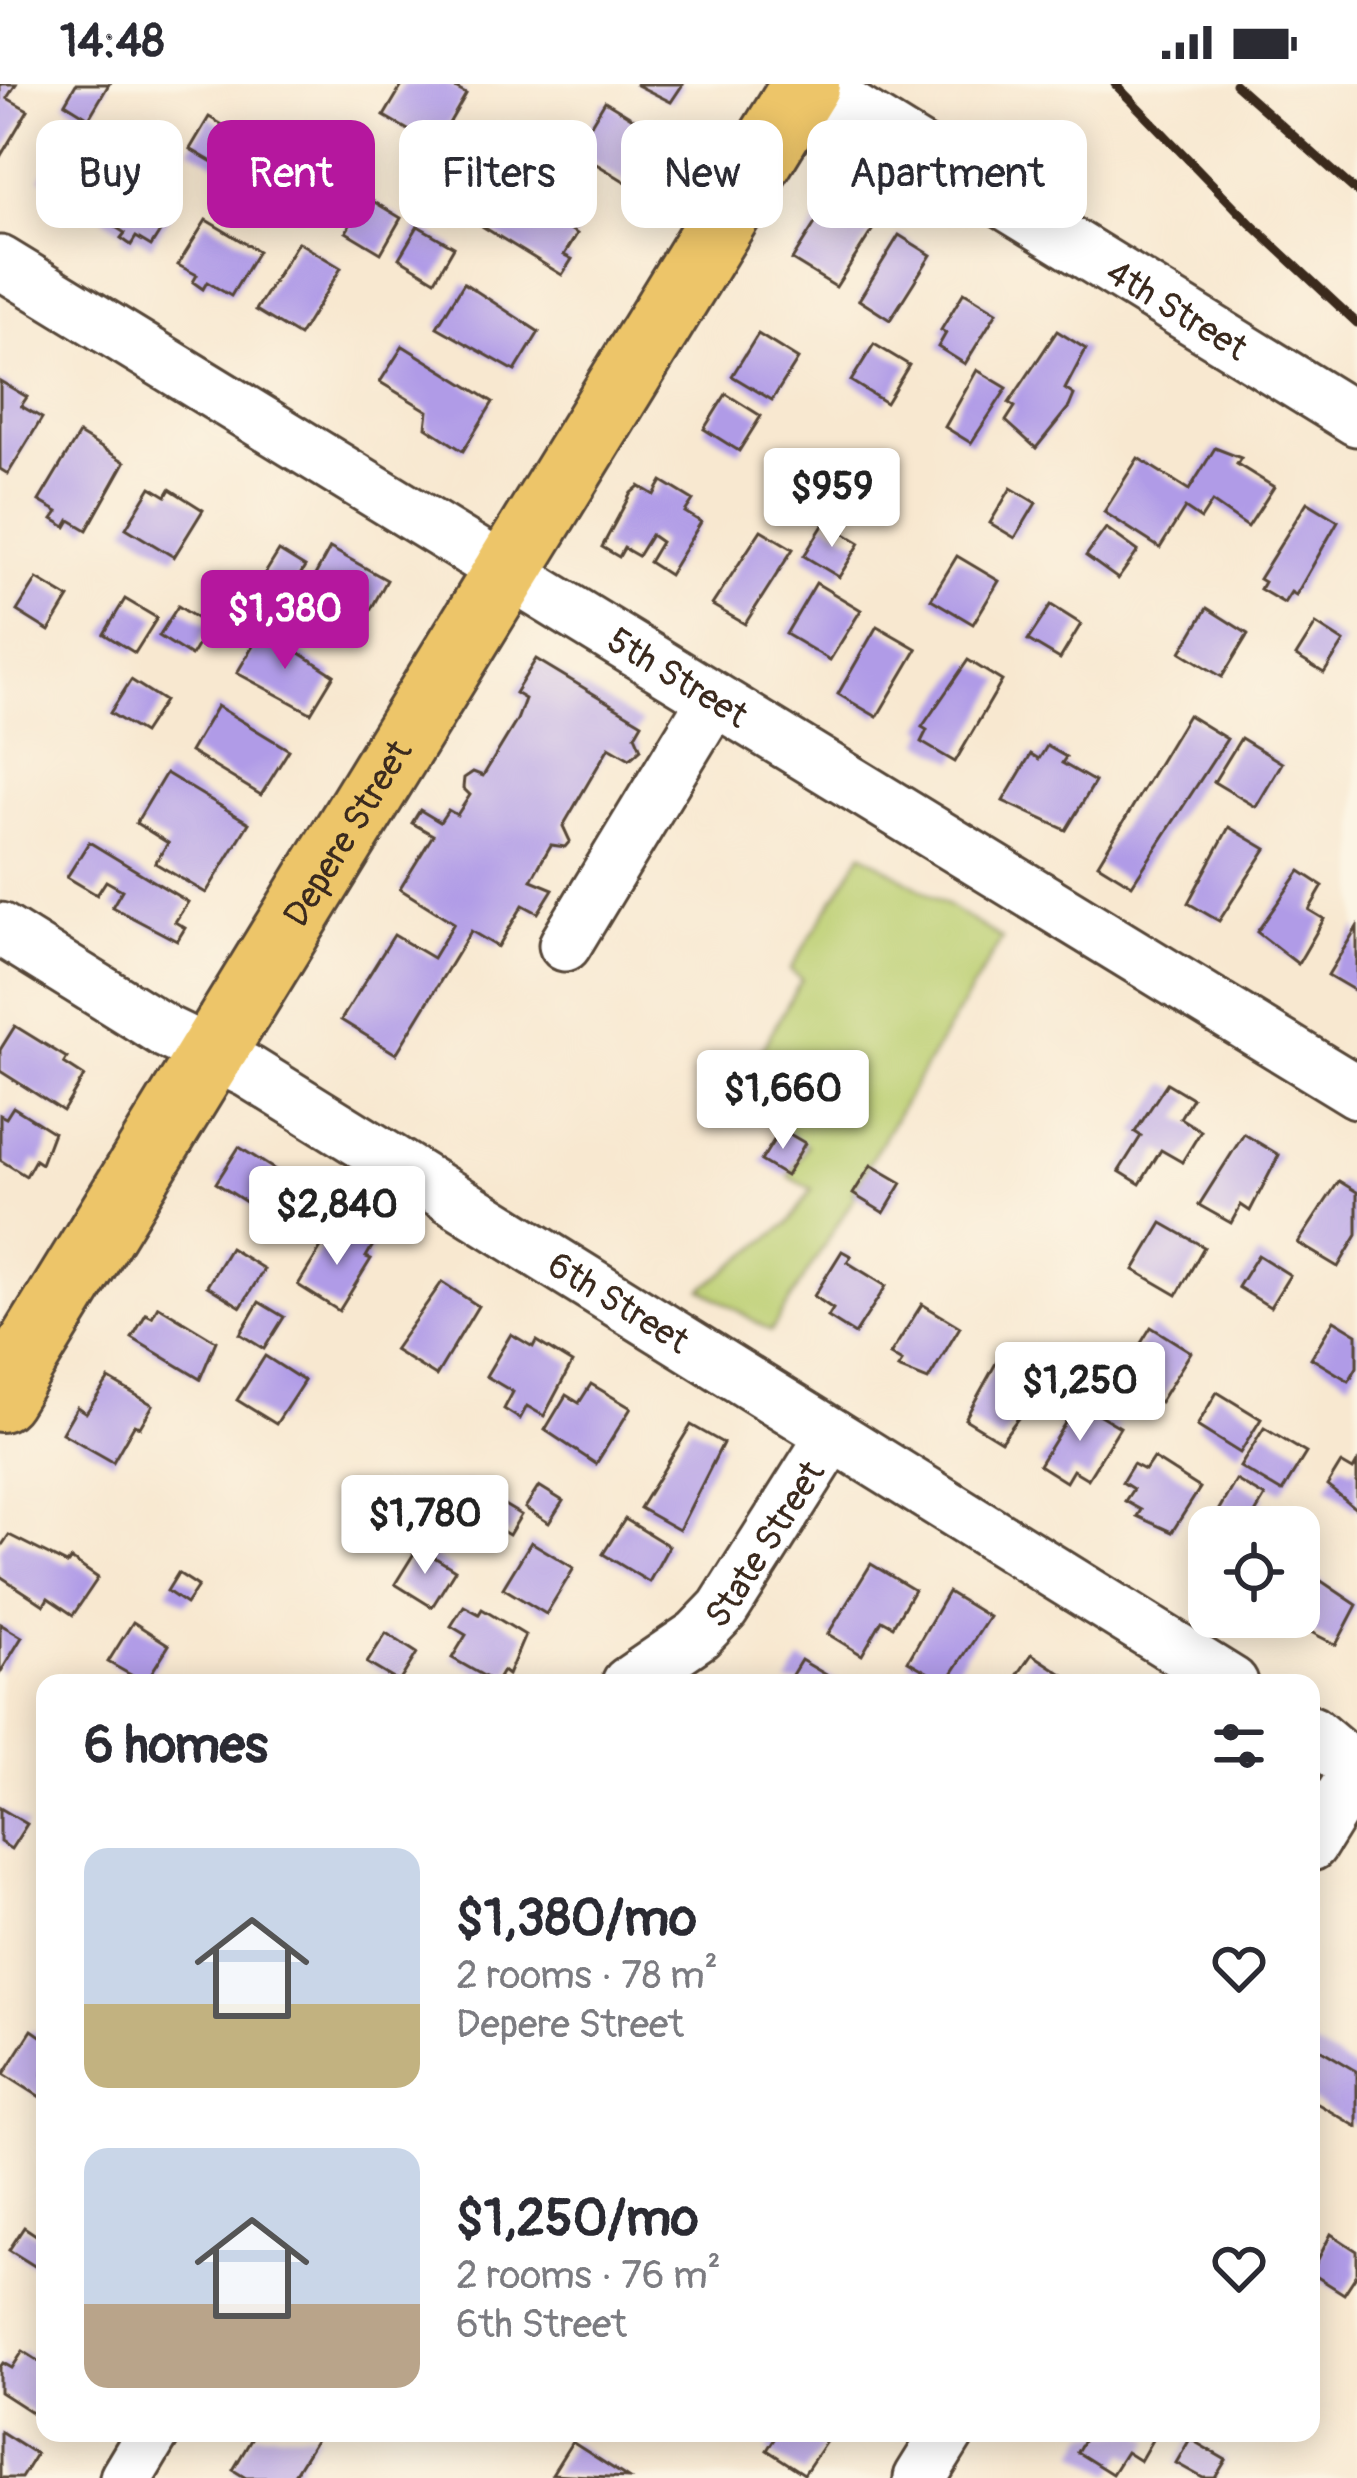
<!DOCTYPE html>
<meta charset="utf-8">
<style>
:root{--surface:#fff;--page:#f7f7f7;--text:#2b2b33;--muted:#7c7c81;--accent:#b5179e}
body{margin:0;font-family:Pangolin,sans-serif;background:var(--page);color:var(--text);height:100vh;display:flex;flex-direction:column;font-size:45px;white-space:nowrap}
*{box-sizing:border-box;margin:0}
p{font-size:39px;color:var(--muted)}
.icon{flex:none;width:66px;height:66px;fill:none;stroke:currentColor;stroke-width:2;stroke-linecap:round;stroke-linejoin:round}
.map{position:relative;flex:1;overflow:hidden}
.sheet{position:absolute;left:36px;top:1590px;width:1284px;height:768px;display:flex;flex-direction:column;background:var(--surface);border-radius:24px;box-shadow:0 6px 30px #0003}
.sheet>*{flex:none}
.guide{position:absolute;left:36px;top:36px;width:1287px;height:108px;display:flex;gap:24px}
.controls{position:absolute;left:1188px;top:1422px;display:grid;gap:24px}
.controls a{display:grid;place-items:center;width:132px;height:132px;border-radius:24px;background:var(--surface);box-shadow:0 6px 30px #0003;font-size:60px}
.price{position:absolute;translate:-50% -102px;padding:0 27px;border-radius:12px;background:#fff;color:#222;font-size:39px;line-height:78px;filter:drop-shadow(0 3px 6px #0008)}
.price::after{content:'';position:absolute;left:50%;top:72px;width:36px;height:27px;margin-left:-18px;background:inherit;clip-path:polygon(0 0,100% 0,50% 100%)}
.price.on{background:var(--accent);color:#fff}
ul{padding:0;list-style:none}
li{display:flex;align-items:center;gap:36px;height:300px;padding:0 48px}
li span{display:grid;place-items:center;flex:none;width:336px;height:240px;border-radius:24px;color:#555}
li>.icon{margin-inline-start:auto}
span .icon{width:144px;height:144px;fill:#fffc;stroke-width:1}
li b{font-size:51px}
h2{display:flex;justify-content:space-between;align-items:center;height:144px;padding:0 48px;font-size:51px}
.tag{padding:0 42px;border-radius:24px;background:var(--surface);box-shadow:0 6px 30px #0003;font-size:42px;line-height:108px}
.tag.on{background:var(--accent);color:#fff}
.status{display:flex;justify-content:space-between;align-items:center;height:84px;padding:0 60px;background:var(--surface);direction:ltr}
.status svg{height:33px;fill:currentColor}
.map>svg:first-child{display:block}
</style>
<div class="status"><b>14:48</b><svg viewBox="0 0 49 12"><path d="M0 12V9h3v3zM5 12V6h3v6zM10 12V3h3v9zM15 12V0h3v12zM26 1h20v11H26zM47 4h2v5h-2z"/></svg></div>
<div class="map">
<svg width="1357" height="2394" viewBox="0 0 1357 2394">
<rect width="100%" height="100%" fill="#fcf5e5"/>
<filter id="ink" filterUnits="userSpaceOnUse"><feTurbulence type="fractalNoise" baseFrequency=".00833" numOctaves="2"/><feDisplacementMap in="SourceGraphic" scale="24" xChannelSelector="R" yChannelSelector="G"/><feConvolveMatrix kernelMatrix="1 2 1 2 8 2 1 2 1" color-interpolation-filters="sRGB"/></filter>
<filter id="wash" filterUnits="userSpaceOnUse"><feTurbulence type="fractalNoise" baseFrequency=".004" numOctaves="4" result="noise"/><feDisplacementMap in="SourceGraphic" scale="48" xChannelSelector="R" yChannelSelector="G"/><feGaussianBlur stdDeviation="2.7" result="paint"/><feColorMatrix in="noise" values="0 0 0 0 0 0 0 0 0 0 0 0 0 0 0 0 0 1.4 0 .05"/><feComposite in="paint" operator="in"/></filter>
<g filter="url(#wash)">
<rect width="100%" height="100%" fill="#f8e8d0"/>
<path fill="#bccf72" stroke="#7c7c48" stroke-width="3" d="M862,769L1002,855C953,937 900,1023 852,1109L855,1112L771,1247L702,1205L789,1139L812,1105L789,1093L807,1062L734,1014L802,895L790,886Z"/>
<g id="blocks">
<g fill="#b09be7">
<path d="M0,0H16L7,14L28,26L0,73Z"/>
<path d="M76,0H109L89,34L65,19Z"/>
<path d="M403,0H448L466,10L436,62L384,32Z"/>
<path d="M635,0H683L671,18Z"/>
<path d="M605,17L682,64L652,114L575,67Z"/>
<path d="M209,33L245,54L226,86L190,65Z"/>
<path d="M65,52L114,81L88,127L56,114L61,106L40,94Z"/>
<path d="M282,74L321,98L300,133L261,110Z"/>
<path d="M145,77L170,92L163,102L178,119L151,162L136,153L131,161L121,154L125,149L103,135Z"/>
<path d="M508,102L577,150L564,171L572,175L562,191L472,136L489,107L501,114Z"/>
<path d="M836,106L880,134L836,203L792,176Z"/>
<path d="M366,113L401,134L381,169L346,148Z"/>
<path d="M206,136L258,167L231,212L207,198L203,205L193,198L197,191L178,181Z"/>
<path d="M418,142L454,163L435,196L399,174Z"/>
<path d="M899,151L931,171L890,236L859,216Z"/>
<path d="M298,158L341,184L299,252L256,226Z"/>
<path d="M464,199L539,248L515,287L437,243Z"/>
<path d="M964,208L997,228L965,280L938,263L946,249L941,246Z"/>
<path d="M1057,247L1086,265L1065,305L1074,311L1069,323L1036,364L1006,337L1015,323L1009,319Z"/>
<path d="M758,250L798,275L772,316L732,292Z"/>
<path d="M874,260L909,281L886,319L851,297Z"/>
<path d="M403,262L493,318L463,367L426,343L428,327L380,298Z"/>
<path d="M977,286L1007,304L971,359L945,343Z"/>
<path d="M0,297L27,313L21,322L42,334L8,390L0,385Z"/>
<path d="M726,310L761,332L739,367L704,345Z"/>
<path d="M79,350L125,378L87,446L70,436L66,443L53,435L58,428L39,417Z"/>
<path d="M1215,364L1241,374L1237,380L1274,403L1248,443L1212,418L1201,435L1185,424L1160,464L1104,428L1138,374L1189,406Z"/>
<path d="M662,397L693,416L685,428L701,438L669,491L649,478L661,458L651,451L638,472L624,464L619,473L602,463L631,409L639,402L654,411Z"/>
<path d="M151,403L166,412L170,405L203,426L174,473L126,444Z"/>
<path d="M1011,404L1036,419L1015,454L990,439Z"/>
<path d="M1307,418L1338,437L1296,511L1291,508L1284,519L1260,505L1264,498L1259,495Z"/>
<path d="M825,438L860,459L839,493L804,472Z"/>
<path d="M1106,444L1138,467L1118,495L1086,472Z"/>
<path d="M761,446L793,465L745,540L712,521Z"/>
<path d="M330,464L387,496L359,547L302,515Z"/>
<path d="M279,467L305,483L287,512L261,496Z"/>
<path d="M957,472L999,497L973,540L931,515Z"/>
<path d="M37,495L69,514L49,547L17,527Z"/>
<path d="M816,499L861,526L830,576L786,550Z"/>
<path d="M125,515L157,534L135,569L104,550Z"/>
<path d="M1051,521L1081,540L1060,575L1028,556Z"/>
<path d="M178,522L209,542L191,572L159,552Z"/>
<path d="M1207,524L1248,550L1222,593L1181,568Z"/>
<path d="M1316,540L1344,558L1324,589L1296,572Z"/>
<path d="M877,542L917,565L877,633L838,610Z"/>
<path d="M263,545L334,591L311,629L237,589Z"/>
<path d="M536,575L642,639L635,651L641,665L630,675L609,663L563,742L570,757L565,763L551,761L531,796L553,805L538,829L523,821L498,863L471,847L396,970L341,936L394,851L433,874L454,839L400,805L433,751L412,739L420,726L440,738L448,726L457,731L470,711L463,704L464,694L473,688L483,692L517,636L525,615L515,609Z"/>
<path d="M968,576L1002,597L955,678L921,658L927,646L922,643Z"/>
<path d="M131,596L164,617L143,649L110,629Z"/>
<path d="M217,622L289,666L261,711L190,668Z"/>
<path d="M1188,631L1227,655L1132,801L1098,780Z"/>
<path d="M1241,654L1282,679L1256,723L1214,698Z"/>
<path d="M1047,662L1066,673L1062,679L1095,698L1066,746L1003,717L1031,670L1039,675Z"/>
<path d="M166,689L249,739L206,809L155,779L168,759L136,739Z"/>
<path d="M1229,743L1266,765L1219,837L1188,819Z"/>
<path d="M89,758L188,818L175,838L185,844L177,857L112,823L122,806L106,797L97,811L67,793Z"/>
<path d="M1300,787L1323,802L1309,826L1324,835L1298,880L1257,848Z"/>
<path d="M1357,843V908L1328,891Z"/>
<path d="M15,942L67,974L64,979L84,992L63,1027L0,987V966Z"/>
<path d="M1167,999L1192,1014L1180,1034L1201,1047L1182,1078L1161,1066L1140,1100L1119,1087L1141,1052L1135,1048Z"/>
<path d="M13,1023L53,1048L41,1080L35,1076L26,1092L0,1076V1031L6,1034Z"/>
<path d="M781,1045L805,1059L786,1092L761,1077Z"/>
<path d="M1244,1050L1279,1071L1250,1127L1241,1121L1231,1139L1199,1121Z"/>
<path d="M239,1063L310,1108L287,1144L216,1099Z"/>
<path d="M871,1081L902,1099L884,1129L853,1110Z"/>
<path d="M1339,1097L1357,1108V1151L1338,1183L1298,1159Z"/>
<path d="M1162,1139L1204,1163L1177,1211L1134,1186Z"/>
<path d="M341,1141L373,1161L366,1173L371,1175L339,1227L298,1201L330,1149L334,1152Z"/>
<path d="M230,1164L264,1185L241,1223L207,1202Z"/>
<path d="M842,1167L851,1172L847,1178L886,1202L855,1250L828,1233L833,1225L814,1212Z"/>
<path d="M1258,1171L1290,1191L1270,1223L1238,1203Z"/>
<path d="M442,1198L478,1222L436,1292L394,1266Z"/>
<path d="M259,1218L284,1233L264,1265L240,1250Z"/>
<path d="M922,1220L960,1243L928,1296L898,1284L902,1278L890,1271Z"/>
<path d="M158,1222L216,1257L200,1295L132,1254L146,1230L152,1233Z"/>
<path d="M1334,1236L1357,1250V1283L1349,1297L1311,1274Z"/>
<path d="M1151,1243L1191,1268L1160,1318L1120,1293Z"/>
<path d="M511,1250L533,1263L536,1257L572,1279L544,1332L527,1322L520,1335L504,1325L513,1308L486,1292Z"/>
<path d="M1001,1270L1043,1296L1054,1280L1072,1292L1051,1324L1033,1314L1001,1357L965,1335Z"/>
<path d="M265,1272L304,1297L276,1340L237,1316Z"/>
<path d="M109,1295L153,1321L140,1343L134,1341L113,1378L62,1349L77,1323L86,1329Z"/>
<path d="M591,1300L631,1324L596,1380L545,1346L566,1311L579,1319Z"/>
<path d="M1217,1308L1261,1335L1240,1369L1197,1342Z"/>
<path d="M1078,1318L1120,1343L1088,1395L1073,1386L1066,1398L1039,1381Z"/>
<path d="M691,1341L723,1359L679,1446L640,1424Z"/>
<path d="M1264,1344L1306,1369L1282,1408L1240,1383Z"/>
<path d="M1153,1374L1200,1404L1172,1448L1137,1432L1141,1426L1125,1417L1133,1405L1122,1398L1133,1380L1145,1386Z"/>
<path d="M1341,1379L1353,1386L1357,1379V1426L1327,1402Z"/>
<path d="M1236,1396L1265,1413L1247,1443L1218,1427Z"/>
<path d="M466,1398L521,1431L509,1451L453,1418Z"/>
<path d="M539,1402L563,1417L549,1439L525,1424Z"/>
<path d="M625,1435L669,1462L649,1498L603,1470Z"/>
<path d="M9,1451L67,1480L71,1475L98,1494L73,1531L48,1514L44,1521L0,1492V1464Z"/>
<path d="M531,1458L574,1484L546,1530L503,1504Z"/>
<path d="M418,1463L455,1486L432,1523L395,1500Z"/>
<path d="M871,1480L914,1506L893,1542L882,1536L862,1571L828,1550Z"/>
<path d="M1299,1482L1357,1521L1336,1561L1282,1533H1299Z"/>
<path d="M178,1489L198,1502L186,1520L167,1507Z"/>
<path d="M948,1508L989,1533L946,1599L908,1577Z"/>
<path d="M464,1522L479,1530L482,1525L525,1551L508,1591L503,1587L496,1599L452,1574L466,1551L451,1542Z"/>
<path d="M133,1538L169,1561L145,1599L108,1578Z"/>
<path d="M0,1540L22,1553L0,1589Z"/>
<path d="M386,1549L417,1569L399,1598L367,1579Z"/>
<path d="M1032,1570L1067,1593L1063,1599H1012Z"/>
<path d="M801,1576L840,1599H787Z"/>
<path d="M0,1724L27,1740L11,1765L0,1758Z"/>
<path d="M32,1946L45,1955L42,2014L4,1990Z"/>
<path d="M1311,1960L1357,1987V2043L1311,2016Z"/>
<path d="M24,2143L45,2157L41,2186L9,2166Z"/>
<path d="M1331,2150L1357,2167V2190L1344,2210L1311,2189Z"/>
<path d="M23,2267L45,2281V2337L0,2308V2283L3,2279L12,2284Z"/>
<path d="M0,2347L36,2370L21,2394H0Z"/>
<path d="M255,2349H320L292,2394H246L233,2386Z"/>
<path d="M778,2349H823L829,2353L804,2390L767,2366Z"/>
<path d="M1088,2349H1141L1152,2356L1140,2377L1126,2368L1112,2390L1077,2368Z"/>
<path d="M1190,2355L1226,2376L1215,2394H1203L1176,2379Z"/>
<path d="M572,2358L628,2394L552,2390Z"/>
</g>
</g>
</g>
<g filter="url(#ink)">
<use href="#blocks" fill-opacity="0" stroke="#574639" stroke-width="3"/>
<g fill="none" stroke-linecap="round" stroke-linejoin="round">
<g stroke="#574639" stroke-width="57">
<g id="minor">
<path id="s1" d="M812,0L1357,336"/>
<path id="s2" d="M0,178L1357,1008"/>
<path id="s3" d="M0,845L166,948L249,988L1232,1599"/>
<path d="M565,861L714,615"/>
<path id="s4" d="M628,1599L698,1551L723,1525L833,1351"/>
<path d="M1311,1648L1357,1687"/>
<path d="M1311,1761L1357,1687"/>
<path d="M126,2394L153,2349"/>
<path d="M920,2394L948,2349"/>
</g>
</g>
<g stroke="#574639" stroke-width="72">
<g id="major">
<path id="s5" d="M0,1314L806,0"/>
</g>
</g>
<use href="#minor" stroke="#fff" stroke-width="51"/>
<use href="#major" stroke="#edc569" stroke-width="66"/>
<g stroke="#3b2a1e" stroke-width="9">
<path d="M1115,0L1251,140L1357,239"/>
<path d="M1235,0L1357,108"/>
</g>
</g>
</g>
<g text-anchor="middle" stroke-width="10" stroke-linejoin="round" paint-order="stroke">
<g font-size="36" fill="#3b2a1e" stroke="#fcf5e5">
<text dy="13" stroke="none"><textPath href="#s1" startOffset="429">4th Street</textPath></text>
<text dy="13" stroke="none"><textPath href="#s2" startOffset="795">5th Street</textPath></text>
<text dy="13" stroke="none"><textPath href="#s5" startOffset="663">Depere Street</textPath></text>
<text dy="13" stroke="none"><textPath href="#s3" startOffset="723">6th Street</textPath></text>
<text dy="13" stroke="none"><textPath href="#s4" startOffset="198">State Street</textPath></text>
</g>
</g>
</svg>
<div class="controls">
<a><svg class="icon" aria-label="locate" viewBox="0 0 24 24"><circle cx="12" cy="12" r="6"/><path d="M12 2v4M12 18v4M2 12h4M18 12h4"/></svg></a>
</div>
<b class="price" style="left:832px;top:466px">$959</b>
<b class="price on" style="left:285px;top:588px">$1,380</b>
<b class="price" style="left:783px;top:1068px">$1,660</b>
<b class="price" style="left:337px;top:1184px">$2,840</b>
<b class="price" style="left:1080px;top:1360px">$1,250</b>
<b class="price" style="left:425px;top:1493px">$1,780</b>
<div class="guide">
<a class="tag">Buy</a>
<a class="tag on">Rent</a>
<a class="tag">Filters</a>
<a class="tag">New</a>
<a class="tag">Apartment</a>
</div>
<section class="sheet">
<h2>6 homes<svg class="icon" aria-label="filters" viewBox="0 0 24 24"><path d="M4 7h16M4 17h16"/><circle cx="9" cy="7" r="2"/><circle cx="15" cy="17" r="2"/></svg></h2>
<ul>
<li><span style="background:linear-gradient(#c9d6e8 65%,#c2b280 0)"><svg class="icon" aria-label="home" viewBox="0 0 24 24"><path d="M3 11l9-7 9 7M6 9v11h12V9"/></svg></span><div><b>$1,380/mo</b><p>2 rooms · 78 m²</p><p>Depere Street</p></div><svg class="icon" aria-label="heart" viewBox="0 0 24 24"><path d="M12 20l-8-8c-3-5 5-10 8-4 3-6 11-1 8 4z"/></svg></li>
<li><span style="background:linear-gradient(#c9d6e8 65%,#b9a48a 0)"><svg class="icon" aria-label="home" viewBox="0 0 24 24"><path d="M3 11l9-7 9 7M6 9v11h12V9"/></svg></span><div><b>$1,250/mo</b><p>2 rooms · 76 m²</p><p>6th Street</p></div><svg class="icon" aria-label="heart" viewBox="0 0 24 24"><path d="M12 20l-8-8c-3-5 5-10 8-4 3-6 11-1 8 4z"/></svg></li>
</ul>
</section>
</div>
